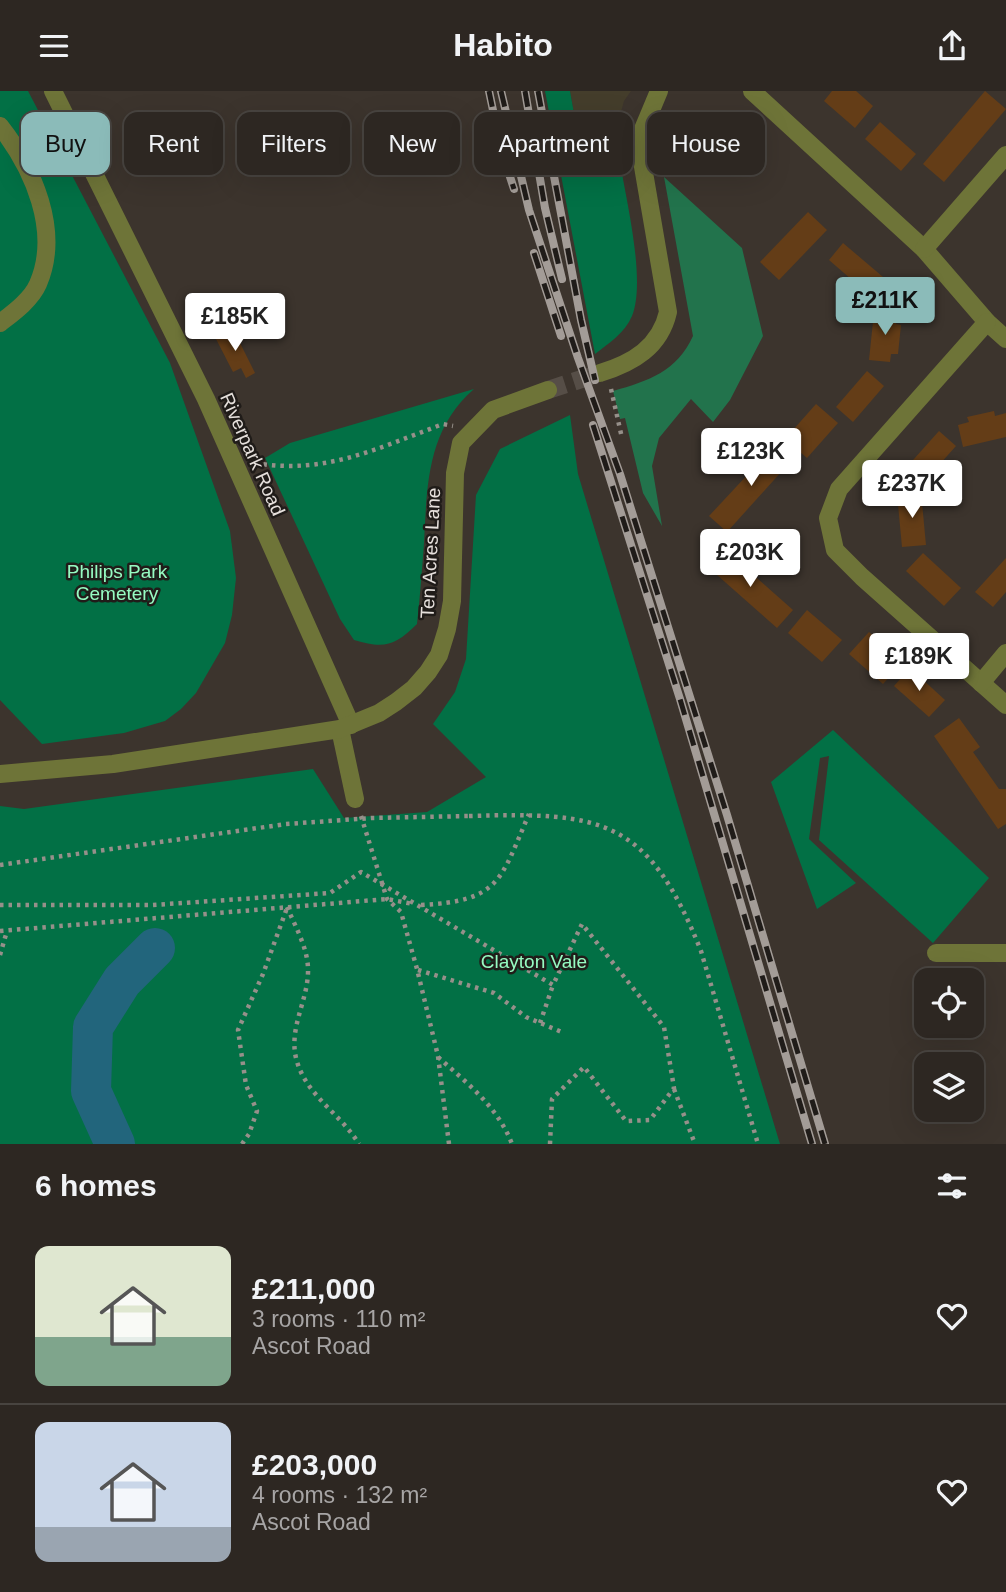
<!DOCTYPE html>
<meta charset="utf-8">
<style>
:root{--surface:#2d2722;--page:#352f2a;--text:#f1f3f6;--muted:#a7a5a5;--line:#484440;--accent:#8bbbb9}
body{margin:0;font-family:Helvetica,sans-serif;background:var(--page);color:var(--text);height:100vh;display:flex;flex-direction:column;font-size:26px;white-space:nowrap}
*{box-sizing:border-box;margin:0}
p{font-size:23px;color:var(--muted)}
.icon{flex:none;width:38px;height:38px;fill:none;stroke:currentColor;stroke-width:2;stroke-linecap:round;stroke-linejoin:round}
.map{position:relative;height:1053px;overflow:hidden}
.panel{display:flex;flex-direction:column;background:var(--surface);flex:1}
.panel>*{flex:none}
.hud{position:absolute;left:21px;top:21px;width:964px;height:63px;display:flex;gap:14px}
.fabs{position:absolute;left:914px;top:877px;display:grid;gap:14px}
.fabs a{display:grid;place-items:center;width:70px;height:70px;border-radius:14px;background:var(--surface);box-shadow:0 7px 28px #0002,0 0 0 2px var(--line);font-size:35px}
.price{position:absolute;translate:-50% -60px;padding:0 16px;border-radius:7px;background:#fff;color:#222;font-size:23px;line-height:46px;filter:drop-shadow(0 2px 4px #0008)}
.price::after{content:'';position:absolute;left:50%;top:42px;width:21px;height:16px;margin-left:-10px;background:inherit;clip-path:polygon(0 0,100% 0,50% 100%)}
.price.on{background:var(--accent);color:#111}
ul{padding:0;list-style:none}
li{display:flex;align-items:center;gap:21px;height:175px;padding:0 35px}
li+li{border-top:2px solid var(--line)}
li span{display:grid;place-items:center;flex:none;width:196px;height:140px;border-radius:14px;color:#555}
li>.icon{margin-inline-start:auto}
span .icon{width:84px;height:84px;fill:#fffc;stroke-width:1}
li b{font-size:30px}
h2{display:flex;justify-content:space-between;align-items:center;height:84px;padding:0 35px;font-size:30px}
.chip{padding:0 24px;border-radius:14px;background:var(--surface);box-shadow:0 7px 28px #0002,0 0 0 2px var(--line);font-size:24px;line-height:63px}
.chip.on{background:var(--accent);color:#111}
header{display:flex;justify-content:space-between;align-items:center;height:91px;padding:0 35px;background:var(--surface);font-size:32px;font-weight:700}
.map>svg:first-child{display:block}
</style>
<header><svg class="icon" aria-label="menu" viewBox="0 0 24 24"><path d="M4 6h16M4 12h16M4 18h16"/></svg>Habito<svg class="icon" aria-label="share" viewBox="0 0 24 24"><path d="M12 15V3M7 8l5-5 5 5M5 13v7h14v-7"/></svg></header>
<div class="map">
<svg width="1006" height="1053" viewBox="0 0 1006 1053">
<rect width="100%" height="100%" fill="#3c342d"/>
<path fill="#443d2b" d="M570,0H631L624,10L619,28L617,60L582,68Z"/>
<g fill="#027045">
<path d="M0,0H28L170,272L230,440L236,487L232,524L225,552L196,602L181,618L165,630L124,642L42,653L0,609Z"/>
<path d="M545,0H570L582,67L618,60C624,100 647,188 632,225C625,242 609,252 595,263Z"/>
<path d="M474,298C427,339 427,394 424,452C422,479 420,506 417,533C395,555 384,558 354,549L340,528L265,367L290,352Z"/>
<path d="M570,324L578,383L780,1053H0V715L24,718L313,678L344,727L427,721L486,686L433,633L455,601L466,568L476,404L500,358Z"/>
<path d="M833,639L989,787L933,852L819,749L829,665L820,667L809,748L856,792L817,818L771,691Z"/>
</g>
<path fill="#22734c" d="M664,86L742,157L763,245L730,309L713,331L691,308L659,347L652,375L662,435L643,402L625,327L620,328L613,300C649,290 677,280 693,245Z"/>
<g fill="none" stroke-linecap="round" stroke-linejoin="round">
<path stroke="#22657c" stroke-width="40" d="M115,1053L91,1000L93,936L122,890L155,857"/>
</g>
<g fill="#643d17">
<path d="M832,0H856L873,15L855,37L824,10Z"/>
<path d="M985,0L1006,18L944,91L923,73Z"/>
<path d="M880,31L916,63L901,80L865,48Z"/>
<path d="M808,121L827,139L779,189L760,171Z"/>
<path d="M843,152L896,197L881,214L829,169Z"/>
<path d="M874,221L897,223L896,233L901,234L898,263H891L890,271L869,269Z"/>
<path d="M233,238L255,282L246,287L241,277L233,281L215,246Z"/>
<path d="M867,280L884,295L853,331L836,316Z"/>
<path d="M816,313L838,332L807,367L785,348Z"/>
<path d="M994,320L995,325L1006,322V346L963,356L958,334L969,331L967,326Z"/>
<path d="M939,340L956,355L922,393L905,378Z"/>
<path d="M776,353L793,368L727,441L709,425Z"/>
<path d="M921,401L926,454L902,456L897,403Z"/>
<path d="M724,458L793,519L777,537L708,476Z"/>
<path d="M923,462L961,497L944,515L906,480Z"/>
<path d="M1006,467V501L993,516L975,501Z"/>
<path d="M807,519L842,549L822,571L788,542Z"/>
<path d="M869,541L903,571L883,593L849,563Z"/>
<path d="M910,577L945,609L929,626L894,595Z"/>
<path d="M959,627L980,656L973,661L999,698H1006V733L998,738L934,645Z"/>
</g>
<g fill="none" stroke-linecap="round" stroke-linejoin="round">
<path stroke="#564e47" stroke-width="18" stroke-dasharray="18 9" stroke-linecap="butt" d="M548,299L600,282"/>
<g stroke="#96908a" stroke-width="4.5" stroke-dasharray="3.5 5" stroke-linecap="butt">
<path d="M611,298L622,347"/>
<path d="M255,372C326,384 378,357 443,333L453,335"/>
<path d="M361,725L387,808L401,821L417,878L438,965L449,1053"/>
<path d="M469,725C602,721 648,727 701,860L758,1053"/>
<path d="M0,774L286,733"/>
<path d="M0,814H153L330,802L361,781L553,894L582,833L664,936L674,997L650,1029L626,1030L584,976L552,1008L550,1053"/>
<path d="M421,814C500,810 500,790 529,723"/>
<path d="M287,816C296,837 309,859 308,882C307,911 289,937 296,967C305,1004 340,1022 359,1053"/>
<path d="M0,840L387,808L413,813"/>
<path d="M0,864L7,840"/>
<path d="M418,879L494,902L526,926L564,942"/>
<path d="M540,932L553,894"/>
<path d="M438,966C467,992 498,1016 512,1053"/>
<path d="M674,998L695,1053"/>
<path d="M242,1053L249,1043L257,1020L246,994L238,939L263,883L287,817"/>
</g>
<g stroke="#6e7438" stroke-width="18">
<path d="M53,0L206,308L351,634"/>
<path d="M752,0L924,158L987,231L1006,248"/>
<path d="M0,35C33,77 61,140 38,193C31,209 13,222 0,232"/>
<path d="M924,158L1006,64"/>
<path d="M987,231L839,398L828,427L835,459L862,486L1006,614"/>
<path d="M600,282C633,272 660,256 668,221L641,64V43L659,0"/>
<path d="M981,592L1006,562"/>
<path d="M340,638L355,708"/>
<path d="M0,683L113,673L340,638L379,622L396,611L414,597L428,581L439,564L447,538L452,510L455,382L461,352L493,319L548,299"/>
<path d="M936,862H1006"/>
</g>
<g stroke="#a39c97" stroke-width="8">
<g id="rail">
<path d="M489,0L501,58L514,98"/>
<path d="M501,0L529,119L578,267L620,383L727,724L825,1053"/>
<path d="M525,0L545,117L562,188"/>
<path d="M538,0L581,229L595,289"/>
<path d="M534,162L561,245"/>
<path d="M593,334L680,608L812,1053"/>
</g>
</g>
<use href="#rail" stroke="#201c19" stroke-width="5" stroke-dasharray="16" stroke-linecap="butt"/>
<path stroke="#96908a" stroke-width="4.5" stroke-dasharray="3.5 5" stroke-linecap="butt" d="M286,733L372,727L469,725"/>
</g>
<g text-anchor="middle" stroke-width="5" stroke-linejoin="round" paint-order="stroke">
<g font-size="19" fill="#e6e0dc" stroke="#201c19">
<text transform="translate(253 363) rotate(66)" y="7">Riverpark Road</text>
<text transform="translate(430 462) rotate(-87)" y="7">Ten Acres Lane</text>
</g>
<g font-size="19" fill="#96fbc2" stroke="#201c19">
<text x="117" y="487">Philips Park<tspan x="117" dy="22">Cemetery</tspan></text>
<text x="534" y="877">Clayton Vale</text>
</g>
</g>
</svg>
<div class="fabs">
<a><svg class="icon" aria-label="locate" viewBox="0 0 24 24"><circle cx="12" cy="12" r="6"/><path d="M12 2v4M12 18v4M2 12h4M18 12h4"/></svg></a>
<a><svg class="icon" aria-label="layers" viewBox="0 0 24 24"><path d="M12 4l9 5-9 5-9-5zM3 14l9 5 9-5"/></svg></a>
</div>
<b class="price on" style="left:885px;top:246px">£211K</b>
<b class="price" style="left:235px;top:262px">£185K</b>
<b class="price" style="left:751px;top:397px">£123K</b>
<b class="price" style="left:912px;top:429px">£237K</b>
<b class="price" style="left:750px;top:498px">£203K</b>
<b class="price" style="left:919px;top:602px">£189K</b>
<div class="hud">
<a class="chip on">Buy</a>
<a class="chip">Rent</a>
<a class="chip">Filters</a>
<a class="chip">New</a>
<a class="chip">Apartment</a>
<a class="chip">House</a>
</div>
</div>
<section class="panel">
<h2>6 homes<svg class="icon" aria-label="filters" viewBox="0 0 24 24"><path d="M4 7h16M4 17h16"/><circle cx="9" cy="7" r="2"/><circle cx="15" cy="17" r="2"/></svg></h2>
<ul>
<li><span style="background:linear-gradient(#dfe7d0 65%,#7fa58c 0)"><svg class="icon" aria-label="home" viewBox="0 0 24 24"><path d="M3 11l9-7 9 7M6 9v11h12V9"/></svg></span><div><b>£211,000</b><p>3 rooms · 110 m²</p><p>Ascot Road</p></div><svg class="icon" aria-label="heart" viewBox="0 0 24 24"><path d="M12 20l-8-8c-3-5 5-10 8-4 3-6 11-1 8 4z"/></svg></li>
<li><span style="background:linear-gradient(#c9d6e8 75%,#9aa5b1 0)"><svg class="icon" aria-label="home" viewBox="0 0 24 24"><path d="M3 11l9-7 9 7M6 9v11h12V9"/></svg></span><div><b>£203,000</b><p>4 rooms · 132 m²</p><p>Ascot Road</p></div><svg class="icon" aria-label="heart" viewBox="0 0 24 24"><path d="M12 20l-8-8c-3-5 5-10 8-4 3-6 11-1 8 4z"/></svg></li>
</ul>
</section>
